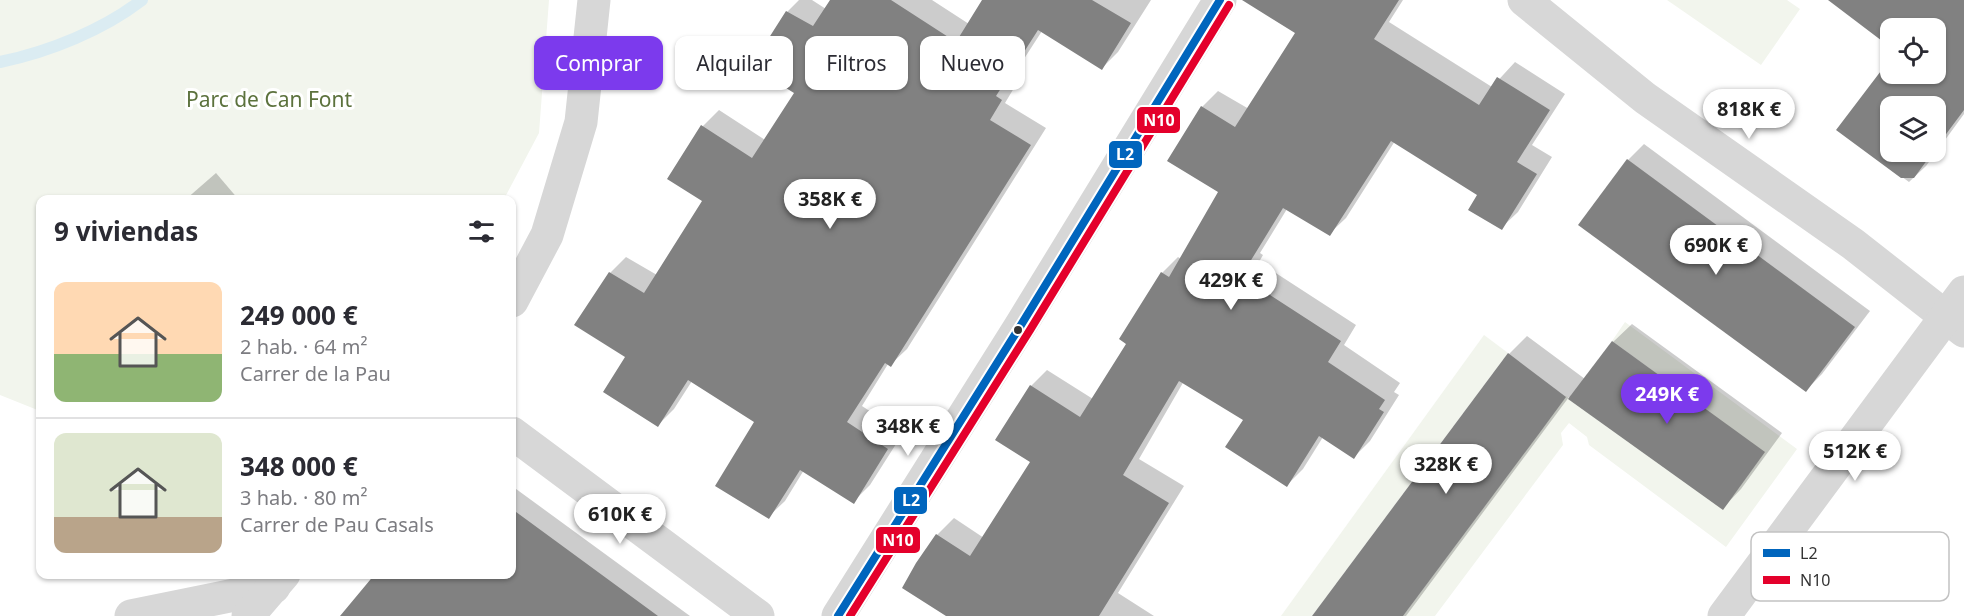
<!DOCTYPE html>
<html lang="es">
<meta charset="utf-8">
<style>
:root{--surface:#fff;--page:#f2f2f3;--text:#2b2b33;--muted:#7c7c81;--line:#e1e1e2;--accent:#7c3aed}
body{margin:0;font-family:"Noto Sans",sans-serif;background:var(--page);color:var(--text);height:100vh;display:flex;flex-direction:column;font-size:22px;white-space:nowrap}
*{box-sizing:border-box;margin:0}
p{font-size:20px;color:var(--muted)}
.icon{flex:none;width:33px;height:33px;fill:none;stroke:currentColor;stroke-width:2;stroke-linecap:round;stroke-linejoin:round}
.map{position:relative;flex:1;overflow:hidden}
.details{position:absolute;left:36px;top:195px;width:480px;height:384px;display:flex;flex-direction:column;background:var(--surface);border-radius:12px;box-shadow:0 2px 4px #0004}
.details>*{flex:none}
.hud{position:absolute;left:534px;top:36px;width:570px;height:54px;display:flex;gap:12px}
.tools{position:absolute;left:1880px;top:18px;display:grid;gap:12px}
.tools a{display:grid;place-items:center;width:66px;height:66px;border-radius:12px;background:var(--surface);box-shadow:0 2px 4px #0004;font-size:30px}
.price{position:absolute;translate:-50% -51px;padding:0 14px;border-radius:21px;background:#fff;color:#222;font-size:20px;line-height:39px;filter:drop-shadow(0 2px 3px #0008)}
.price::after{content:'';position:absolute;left:50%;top:36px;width:18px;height:14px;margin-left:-9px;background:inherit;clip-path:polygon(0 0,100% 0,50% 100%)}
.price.selected{background:var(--accent);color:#fff}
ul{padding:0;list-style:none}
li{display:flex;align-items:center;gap:18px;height:150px;padding:0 18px}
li+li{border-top:2px solid var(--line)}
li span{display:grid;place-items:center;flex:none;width:168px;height:120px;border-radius:12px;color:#555}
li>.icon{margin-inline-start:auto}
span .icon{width:72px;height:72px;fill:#fffc;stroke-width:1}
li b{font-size:26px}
h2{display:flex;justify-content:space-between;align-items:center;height:72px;padding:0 18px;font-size:26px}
.chip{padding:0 21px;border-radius:12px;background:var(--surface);box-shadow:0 2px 4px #0004;font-size:21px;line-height:54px}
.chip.selected{background:var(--accent);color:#fff}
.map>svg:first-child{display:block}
</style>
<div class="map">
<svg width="1964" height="616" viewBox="0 0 1964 616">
<rect width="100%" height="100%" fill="#fff"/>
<g fill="#f2f5ed">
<path d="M0,0H549L539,133L504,199L40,200V411L0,395Z"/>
<path d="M1667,0H1787L1800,9L1761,65Z"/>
<path d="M1625,322L1797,449L1726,547L1589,445L1587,437L1569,423L1561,433L1563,445L1435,616H1403L1566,396L1723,509L1710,412L1612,341Z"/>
<path d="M1484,335L1508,353L1312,616H1281Z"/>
</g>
<g fill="#0003" fill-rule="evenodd">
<path d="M799,0H812L826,9L831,0H932L969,24L984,0H1151L1118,52L1102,68L1042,31L1011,79L1017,83L1005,103L1046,128L907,349L890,365L888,364L862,406L903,433L870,485L853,502L804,470L785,501L768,517L756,422L692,381L674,409L658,425L627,356L610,273L626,257L657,275L704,200L703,126L719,110L765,140L796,92L753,65L787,12Z"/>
<path d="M1269,0H1403L1389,22L1492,87L1515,62L1565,94L1532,145L1552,157L1518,212L1501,228L1479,195L1395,141L1346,218L1329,234L1287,209L1260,253L1263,255L1259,262L1356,325L1344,345L1400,383L1394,392L1399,395L1370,441L1354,457L1323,437L1303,469L1287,485L1245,419L1184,381L1139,459L1184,486L1118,593L1154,616H948L904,588L937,535L954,518L984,538L1032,461L1031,386L1047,370L1093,399L1128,343L1162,273L1178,257L1181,259L1220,192L1202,107L1218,91L1249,109L1297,33Z"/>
<path d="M1830,0H1964V114L1926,166L1909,182L1838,130L1890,62V74H1935V28H1890V45ZM1890,106H1935V152H1890Z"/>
<path d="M1644,144L1870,311L1822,374L1806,390L1628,160Z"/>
<path d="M216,173L239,200H185Z"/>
<path d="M1632,324L1782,433L1741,489L1723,508L1569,397L1406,616H1314L1509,354L1527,336L1585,379L1613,342Z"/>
<path d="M512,486L690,616H343L512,574Z"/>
</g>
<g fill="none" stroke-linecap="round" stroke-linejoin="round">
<path stroke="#dbecf2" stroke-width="12" d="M0,62C49,52 103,30 142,0"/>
</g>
<g fill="#818181">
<path d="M830,0H891L956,42L982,0H1092L1131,23L1102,70L1038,30L996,96L1002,100L990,120L1031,145L891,367L885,363L847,422L888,449L854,504L800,470L769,519L715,486L754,422L688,380L658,427L603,392L625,357L574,325L609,272L644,293L702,201L667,179L701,125L752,158L794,93L751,66L786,11L813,26Z"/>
<path d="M1242,0H1399L1374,39L1479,105L1497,77L1550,110L1517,162L1537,174L1502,230L1468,210L1477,195L1391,141L1330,236L1283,208L1245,270L1248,272L1244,278L1341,341L1328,362L1385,400L1379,409L1384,412L1354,459L1319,436L1287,487L1225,447L1243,420L1179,381L1123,475L1169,503L1099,616H946L902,588L916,563L936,534L970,556L1030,462L995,440L1030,385L1080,417L1126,344L1119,339L1161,272L1169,277L1218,192L1167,161L1201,106L1235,127L1295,33Z"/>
<path d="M1828,0H1964V110L1935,149V106H1890V152H1933L1914,178H1901L1836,130L1890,59V74H1935V28H1890V47Z"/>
<path d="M1627,159L1855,327L1806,392L1578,225Z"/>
<path d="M1612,341L1765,452L1723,510L1568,399Z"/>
<path d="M1508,353L1566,397L1538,435L1403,616H1312Z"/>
<path d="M512,509L658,616H340L375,574H512Z"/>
</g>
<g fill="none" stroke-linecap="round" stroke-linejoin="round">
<g stroke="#d7d7d7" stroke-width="33">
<path d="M1524,0L1645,98L1853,244L1964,331"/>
<path d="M512,433L758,616"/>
<path d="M131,616L274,587"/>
<path d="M838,616L1021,325L1220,0"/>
</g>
<g stroke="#d7d7d7" stroke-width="33">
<path d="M512,301L547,235L581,122L594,0"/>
<path d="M248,616L284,574"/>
<path d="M1724,616L1964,292"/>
</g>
<g stroke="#fff" stroke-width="12">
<path id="bus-1" d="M838,616L1021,325L1220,0"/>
</g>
<g stroke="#fff" stroke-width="12">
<path id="bus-2" d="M850,616L1030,330L1229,5"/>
</g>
<use href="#bus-1" stroke="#0065bd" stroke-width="8"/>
<use href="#bus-2" stroke="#e4002b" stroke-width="8"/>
</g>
<circle fill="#333" stroke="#fff" stroke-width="2" cx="1018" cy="330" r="5"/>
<g text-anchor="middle" stroke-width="6" stroke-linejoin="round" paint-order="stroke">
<g font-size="21" fill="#5c723d" stroke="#fff">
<text x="269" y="107">Parc de Can Font</text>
</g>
</g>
<rect x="1751" y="532" width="198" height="69" rx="9" fill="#fff" stroke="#c2c2c2" stroke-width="1.5"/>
<rect x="1763" y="549" width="27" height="8" fill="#0065bd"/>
<rect x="1763" y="576" width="27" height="8" fill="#e4002b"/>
<g font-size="16" fill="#333">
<text x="1800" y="559">L2</text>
<text x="1800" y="586">N10</text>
</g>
<g stroke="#fff" stroke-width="2">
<rect x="1136" y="106" width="45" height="28" rx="6" fill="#e4002b"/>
<rect x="1108" y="140" width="35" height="29" rx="6" fill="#0065bd"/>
<rect x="893" y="486" width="35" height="29" rx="6" fill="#0065bd"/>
<rect x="875" y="526" width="46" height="28" rx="6" fill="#e4002b"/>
</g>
<g font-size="16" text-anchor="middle" font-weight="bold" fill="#fff">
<text x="1159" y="126">N10</text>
<text x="1125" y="160">L2</text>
<text x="911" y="506">L2</text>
<text x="898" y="546">N10</text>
</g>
</svg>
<div class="tools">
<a><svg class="icon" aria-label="locate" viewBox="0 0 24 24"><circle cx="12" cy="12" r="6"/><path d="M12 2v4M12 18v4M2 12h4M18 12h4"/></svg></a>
<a><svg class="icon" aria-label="layers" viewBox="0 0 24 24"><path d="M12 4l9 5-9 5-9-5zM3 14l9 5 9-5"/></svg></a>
</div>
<b class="price" style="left:1749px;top:140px">818K €</b>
<b class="price" style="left:830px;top:230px">358K €</b>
<b class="price" style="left:1716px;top:276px">690K €</b>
<b class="price" style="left:1231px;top:311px">429K €</b>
<b class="price selected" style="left:1667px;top:425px">249K €</b>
<b class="price" style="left:908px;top:457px">348K €</b>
<b class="price" style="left:1855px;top:482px">512K €</b>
<b class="price" style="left:1446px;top:495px">328K €</b>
<b class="price" style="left:620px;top:545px">610K €</b>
<div class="hud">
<a class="chip selected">Comprar</a>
<a class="chip">Alquilar</a>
<a class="chip">Filtros</a>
<a class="chip">Nuevo</a>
</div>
<section class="details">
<h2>9 viviendas<svg class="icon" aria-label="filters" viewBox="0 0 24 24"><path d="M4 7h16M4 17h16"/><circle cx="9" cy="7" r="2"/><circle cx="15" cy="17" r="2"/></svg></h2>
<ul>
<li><span style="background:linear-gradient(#ffd9b3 60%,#8fb573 0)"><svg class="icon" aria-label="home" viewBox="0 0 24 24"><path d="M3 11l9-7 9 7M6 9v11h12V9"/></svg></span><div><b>249 000 €</b><p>2 hab. · 64 m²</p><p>Carrer de la Pau</p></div></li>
<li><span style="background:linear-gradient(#dfe7d0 70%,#b9a48a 0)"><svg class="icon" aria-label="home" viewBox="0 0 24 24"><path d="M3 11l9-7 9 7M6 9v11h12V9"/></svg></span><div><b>348 000 €</b><p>3 hab. · 80 m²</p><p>Carrer de Pau Casals</p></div></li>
</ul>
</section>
</div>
